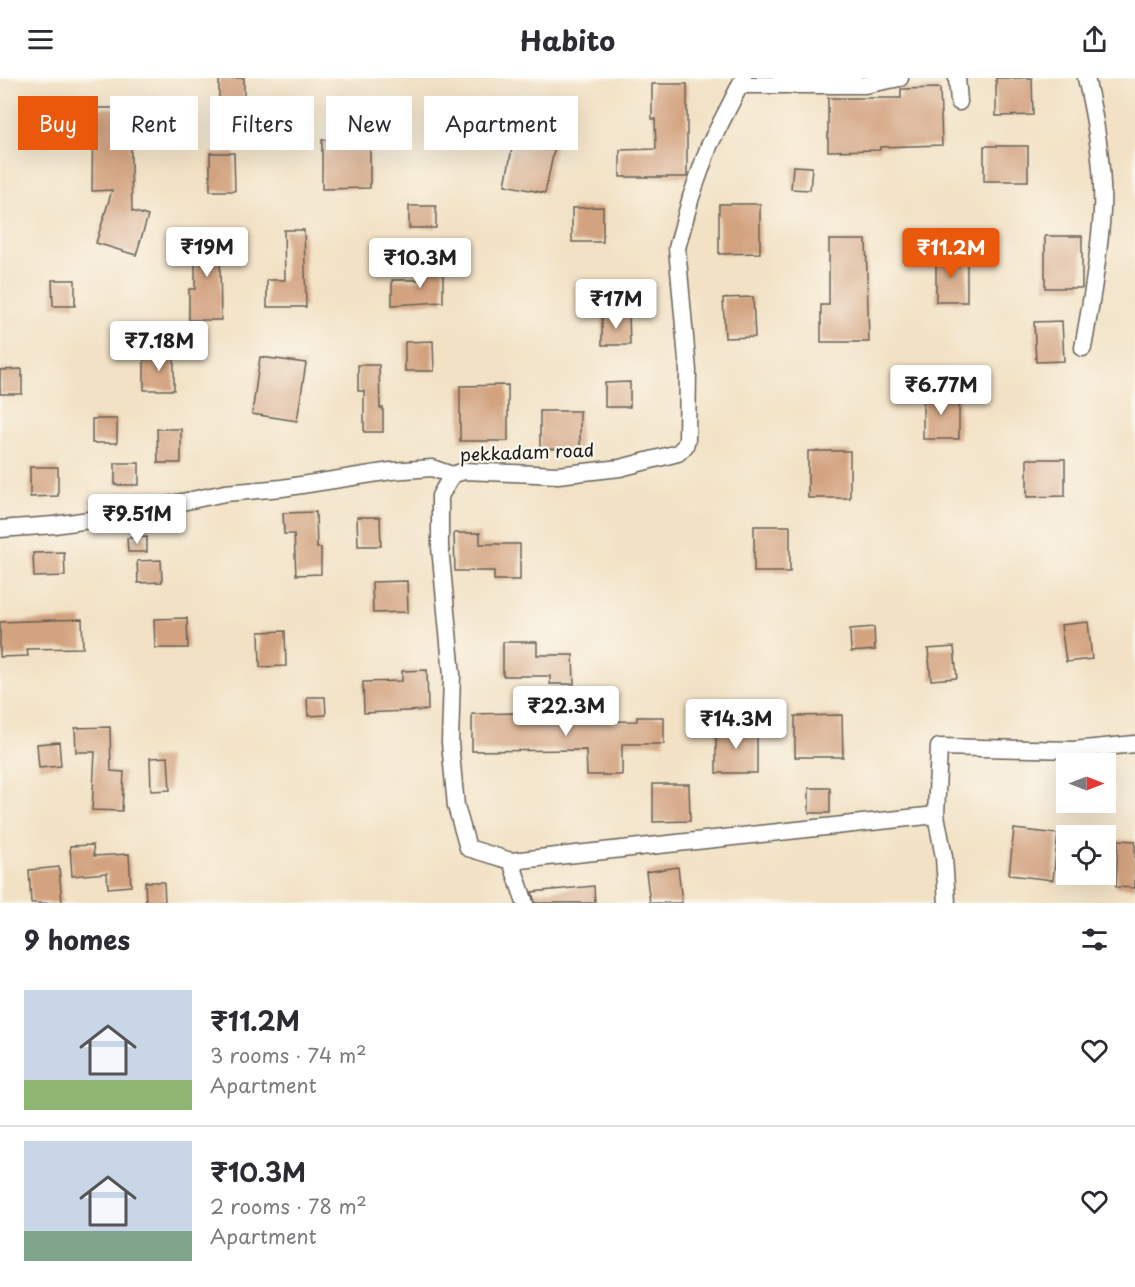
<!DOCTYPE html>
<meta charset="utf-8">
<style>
:root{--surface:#fff;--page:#f7f7f7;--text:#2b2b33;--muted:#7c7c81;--line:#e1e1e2;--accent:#ea580c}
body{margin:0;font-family:"Playpen Sans",sans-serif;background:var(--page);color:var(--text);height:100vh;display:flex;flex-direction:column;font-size:22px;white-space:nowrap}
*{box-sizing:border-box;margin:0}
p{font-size:20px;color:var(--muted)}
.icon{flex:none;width:33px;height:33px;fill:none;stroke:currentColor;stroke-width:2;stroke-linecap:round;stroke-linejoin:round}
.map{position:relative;height:825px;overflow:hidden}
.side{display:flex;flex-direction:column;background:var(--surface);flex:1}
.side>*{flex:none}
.hud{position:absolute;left:18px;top:18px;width:600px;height:54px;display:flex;gap:12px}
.needle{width:39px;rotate:90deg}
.buttons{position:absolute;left:1056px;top:675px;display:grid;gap:12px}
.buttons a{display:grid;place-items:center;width:60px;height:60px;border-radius:0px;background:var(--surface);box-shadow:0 6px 24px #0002;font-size:30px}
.price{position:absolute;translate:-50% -51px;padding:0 14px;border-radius:6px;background:#fff;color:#222;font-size:20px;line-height:39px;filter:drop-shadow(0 2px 3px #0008)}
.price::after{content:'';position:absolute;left:50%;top:36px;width:18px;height:14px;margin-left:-9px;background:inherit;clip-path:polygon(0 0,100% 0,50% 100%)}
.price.on{background:var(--accent);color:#fff}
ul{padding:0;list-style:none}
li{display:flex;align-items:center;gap:18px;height:150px;padding:0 24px}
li+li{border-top:2px solid var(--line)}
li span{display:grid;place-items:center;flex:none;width:168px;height:120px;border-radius:0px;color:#555}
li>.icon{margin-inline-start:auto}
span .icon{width:72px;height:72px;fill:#fffc;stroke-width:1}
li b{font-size:26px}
h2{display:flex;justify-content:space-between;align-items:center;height:72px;padding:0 24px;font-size:26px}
.tag{padding:0 21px;border-radius:0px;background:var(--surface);box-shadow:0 6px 24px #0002;font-size:21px;line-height:54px}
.tag.on{background:var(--accent);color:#fff}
header{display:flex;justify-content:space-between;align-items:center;height:78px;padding:0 24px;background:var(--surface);font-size:27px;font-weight:700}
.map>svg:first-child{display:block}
</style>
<header><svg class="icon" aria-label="menu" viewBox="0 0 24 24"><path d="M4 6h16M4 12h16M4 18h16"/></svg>Habito<svg class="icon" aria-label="share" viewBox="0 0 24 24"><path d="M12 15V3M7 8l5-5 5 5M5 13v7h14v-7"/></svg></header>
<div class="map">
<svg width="1135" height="825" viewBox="0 0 1135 825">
<rect width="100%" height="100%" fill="#fbf7ec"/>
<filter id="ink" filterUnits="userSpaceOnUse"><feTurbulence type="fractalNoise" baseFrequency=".0167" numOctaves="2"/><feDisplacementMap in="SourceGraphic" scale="12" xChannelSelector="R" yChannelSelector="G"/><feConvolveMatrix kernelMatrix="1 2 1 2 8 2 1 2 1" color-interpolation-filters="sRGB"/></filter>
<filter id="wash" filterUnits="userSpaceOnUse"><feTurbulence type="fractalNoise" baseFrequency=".008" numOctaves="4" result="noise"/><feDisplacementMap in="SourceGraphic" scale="24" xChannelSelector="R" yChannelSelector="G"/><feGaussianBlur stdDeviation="1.35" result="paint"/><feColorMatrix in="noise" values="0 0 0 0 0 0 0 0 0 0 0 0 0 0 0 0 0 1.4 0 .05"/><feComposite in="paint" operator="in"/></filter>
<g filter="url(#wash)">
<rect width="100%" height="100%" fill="#f2e1c4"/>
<g id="blocks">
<g fill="#d3a380">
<rect x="219" y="0" width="25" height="21"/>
<path d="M996,0H1032L1033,37L996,38Z"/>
<path d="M652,6H687V99H620V72L656,71L655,41H652Z"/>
<path d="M940,10L942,67L880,69V72L828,73V20H901V11Z"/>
<path d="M93,30H130L132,133L148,138L136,177L96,165L112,112L92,113Z"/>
<path d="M262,42H285V67L262,68Z"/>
<path d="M515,55L556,63L545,115L505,107Z"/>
<path d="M322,62H370V110L322,111Z"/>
<rect x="984" y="68" width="44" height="35"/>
<path d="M210,75H234L235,113H210Z"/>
<path d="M793,88L812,89L810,112L791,111Z"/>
<path d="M719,126H760V175L719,176Z"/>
<rect x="409" y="128" width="27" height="22"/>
<path d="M603,129V164H572V130Z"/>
<path d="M284,152H304L306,229H267V202H285Z"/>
<path d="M195,156H224V182H220L221,242H189V211H195Z"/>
<rect x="1045" y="158" width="37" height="52"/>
<path d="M829,162H866L869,264H821V227H829Z"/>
<rect x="936" y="177" width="31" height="47"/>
<path d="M443,189V224L392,227V202H423V190Z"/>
<path d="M52,202H75V228H53Z"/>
<path d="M753,219L755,259L725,260L723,220Z"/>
<path d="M602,237H629L630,267H602Z"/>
<path d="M1062,243L1064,283L1036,284L1034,244Z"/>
<path d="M433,263L434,293H405V264Z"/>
<rect x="144" y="275" width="30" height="37"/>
<path d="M260,279L306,285L297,343L252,336Z"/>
<path d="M358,287H379L380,330H383V354H364V313H358Z"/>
<path d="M22,291V316H0V292Z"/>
<path d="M630,304V329H605V305Z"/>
<path d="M508,307V363H460V308Z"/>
<path d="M959,314V361H923V315Z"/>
<rect x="540" y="333" width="40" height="38"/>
<rect x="92" y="341" width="25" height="24"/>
<path d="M157,351H181V385H158Z"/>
<rect x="808" y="373" width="42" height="47"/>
<path d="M1027,381H1065V418L1027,419Z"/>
<rect x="115" y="385" width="24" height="22"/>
<path d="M30,389H58V418L30,419Z"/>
<path d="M316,434L317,470H321V496L296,497L294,456H284L283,435Z"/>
<path d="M357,439H380L381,468H358Z"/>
<rect x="754" y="448" width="36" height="46"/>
<path d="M454,455H480V466H520V502H494V493H455Z"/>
<path d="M147,459V474H128L127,460Z"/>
<path d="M64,474L65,498L34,499L33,475Z"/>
<path d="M161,482L162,504L138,505L137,483Z"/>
<path d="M407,503L408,534L373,535L372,504Z"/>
<path d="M187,540L188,570H155L154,541Z"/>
<path d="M82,541L83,570L27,571L28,578L0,579V544Z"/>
<path d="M1088,544L1092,581L1066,584L1061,547Z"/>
<path d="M874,549L875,572L851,574L850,551Z"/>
<path d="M285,553L286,588L260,589L259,554Z"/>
<path d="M503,564H537V577H573L574,606H550V598H503Z"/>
<path d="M954,569L957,600L931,602L928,571Z"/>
<path d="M427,592L428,632L364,635L363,604L402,603V593Z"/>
<path d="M307,619H325L326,637L308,638Z"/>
<path d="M516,635V638H560V644L637,643V639H664V666H622V697H587L586,672L472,673V636Z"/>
<path d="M842,637L843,679H795V638Z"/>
<path d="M110,649L111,693L124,694L122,733L92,732L95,674H76L75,650Z"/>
<rect x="716" y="649" width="41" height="46"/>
<path d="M59,664L61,688L39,690L37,666Z"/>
<path d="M168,679L170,712L151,713L150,680Z"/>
<path d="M653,706H689L690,743L653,744Z"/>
<rect x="809" y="710" width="21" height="25"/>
<path d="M1014,751L1058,756L1053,802L1009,797Z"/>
<path d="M1118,762L1135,763V810L1116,809Z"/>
<path d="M93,767L94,778L129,776L131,808L108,810L107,795L72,798L70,768Z"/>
<path d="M59,789L62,825H31L29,792Z"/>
<path d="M678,789L682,825H650L646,794Z"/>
<path d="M145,804H164L165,825H146Z"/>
<path d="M594,808L595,825H535L532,814Z"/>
</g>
</g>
</g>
<g filter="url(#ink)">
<use href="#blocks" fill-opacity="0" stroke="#676157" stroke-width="1.5"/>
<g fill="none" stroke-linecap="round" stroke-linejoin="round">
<g stroke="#676157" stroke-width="19">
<g id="street">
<path d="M743,0L740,7H865L900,0"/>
<path d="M957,0L959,24"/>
<path d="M1083,270C1091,225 1099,179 1102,133C1104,88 1096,43 1086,0"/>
<path d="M0,451L54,447L110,439L225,415L282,410L391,393L432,390L452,397"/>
<path d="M936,737L944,779L947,825"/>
<path d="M511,783L468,770L456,728L450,665L452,597L440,469V418L452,397L464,393L558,397L620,390L678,375L685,368L687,361L688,293L677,170L691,119L709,68L740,7"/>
<path d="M525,825L511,783L936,737L939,669L1074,672L1135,666"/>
</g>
</g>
<use href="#street" stroke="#fff" stroke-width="16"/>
</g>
</g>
<g text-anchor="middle" stroke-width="4.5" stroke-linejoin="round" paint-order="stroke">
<g font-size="18" fill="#1c1c1c" stroke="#fbf7ec">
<text transform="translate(527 375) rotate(-2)" y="6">pekkadam road</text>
</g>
</g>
</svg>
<div class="buttons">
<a><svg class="needle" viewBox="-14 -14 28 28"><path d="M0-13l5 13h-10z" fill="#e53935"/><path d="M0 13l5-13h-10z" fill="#7c7c81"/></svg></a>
<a><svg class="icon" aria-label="locate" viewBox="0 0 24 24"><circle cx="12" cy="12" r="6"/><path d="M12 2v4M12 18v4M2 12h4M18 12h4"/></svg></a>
</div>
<b class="price" style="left:207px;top:200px">₹19M</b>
<b class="price on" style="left:951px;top:201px">₹11.2M</b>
<b class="price" style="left:420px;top:211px">₹10.3M</b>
<b class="price" style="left:616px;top:252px">₹17M</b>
<b class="price" style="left:159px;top:294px">₹7.18M</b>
<b class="price" style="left:941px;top:338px">₹6.77M</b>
<b class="price" style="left:137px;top:467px">₹9.51M</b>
<b class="price" style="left:566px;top:659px">₹22.3M</b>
<b class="price" style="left:736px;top:672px">₹14.3M</b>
<div class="hud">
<a class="tag on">Buy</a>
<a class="tag">Rent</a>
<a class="tag">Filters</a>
<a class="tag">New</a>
<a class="tag">Apartment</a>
</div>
</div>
<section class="side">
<h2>9 homes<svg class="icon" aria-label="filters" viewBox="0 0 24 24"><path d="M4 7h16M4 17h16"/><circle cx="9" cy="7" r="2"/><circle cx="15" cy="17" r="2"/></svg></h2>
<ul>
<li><span style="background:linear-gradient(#c9d6e8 75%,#8fb573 0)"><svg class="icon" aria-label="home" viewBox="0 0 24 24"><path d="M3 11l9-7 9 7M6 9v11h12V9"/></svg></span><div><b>₹11.2M</b><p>3 rooms · 74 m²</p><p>Apartment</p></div><svg class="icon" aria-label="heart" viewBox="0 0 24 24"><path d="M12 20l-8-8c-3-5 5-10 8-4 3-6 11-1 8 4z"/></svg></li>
<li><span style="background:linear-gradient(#c9d6e8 75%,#7fa58c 0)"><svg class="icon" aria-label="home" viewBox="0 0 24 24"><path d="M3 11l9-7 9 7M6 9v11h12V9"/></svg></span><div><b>₹10.3M</b><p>2 rooms · 78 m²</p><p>Apartment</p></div><svg class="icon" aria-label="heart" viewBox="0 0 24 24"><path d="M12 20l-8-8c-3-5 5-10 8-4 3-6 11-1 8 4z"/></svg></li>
</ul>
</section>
